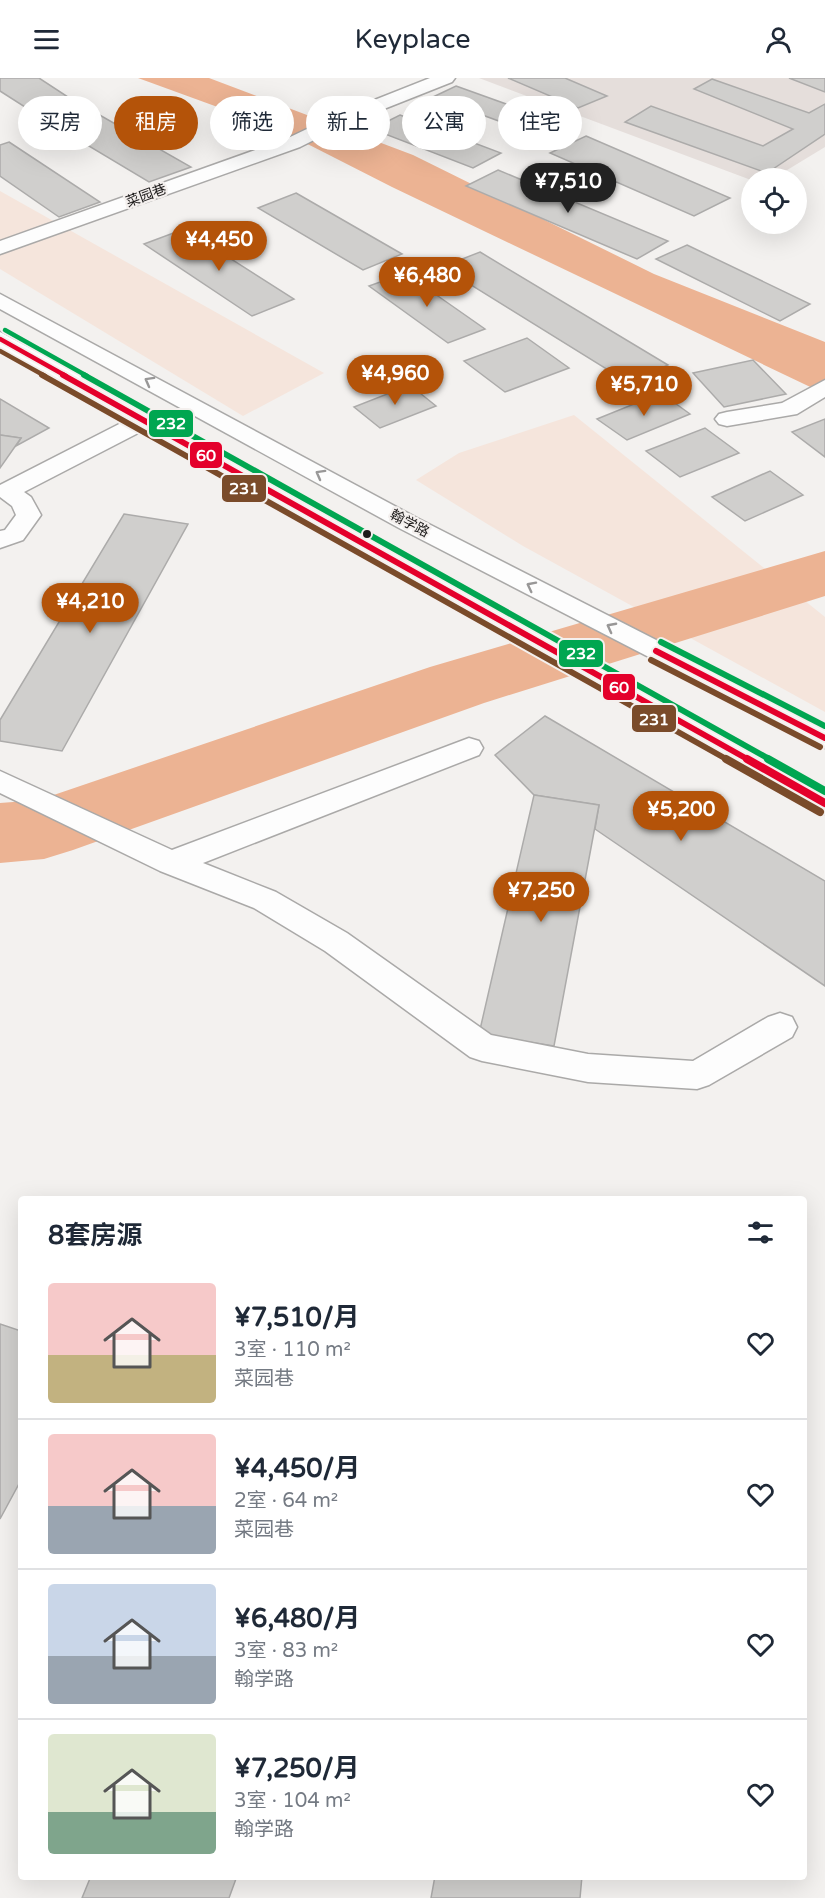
<!DOCTYPE html>
<html lang="zh">
<meta charset="utf-8">
<style>
:root{--surface:#fff;--page:#f2f2f3;--text:#1f2937;--muted:#747a83;--line:#e0e1e3;--accent:#b45309}
body{margin:0;font-family:"Varela Round","Noto Sans SC",sans-serif;background:var(--page);color:var(--text);height:100vh;display:flex;flex-direction:column;font-size:22px;white-space:nowrap}
*{box-sizing:border-box;margin:0}
p{font-size:20px;color:var(--muted)}
.icon{flex:none;width:33px;height:33px;fill:none;stroke:currentColor;stroke-width:2;stroke-linecap:round;stroke-linejoin:round}
.map{position:relative;flex:1;overflow:hidden}
.panel{position:absolute;left:18px;top:1118px;width:789px;height:684px;display:flex;flex-direction:column;background:var(--surface);border-radius:6px;box-shadow:0 6px 24px #0002}
.panel>*{flex:none}
.top-card{position:absolute;left:18px;top:18px;width:789px;height:54px;display:flex;gap:12px}
.buttons{position:absolute;left:741px;top:90px;display:grid;gap:12px}
.buttons a{display:grid;place-items:center;width:66px;height:66px;border-radius:50%;background:var(--surface);box-shadow:0 6px 24px #0002;font-size:30px}
.price{position:absolute;translate:-50% -51px;padding:0 14px;border-radius:21px;background:var(--accent);color:#fff;font-size:20px;line-height:39px;filter:drop-shadow(0 2px 3px #0008)}
.price::after{content:'';position:absolute;left:50%;top:36px;width:18px;height:14px;margin-left:-9px;background:inherit;clip-path:polygon(0 0,100% 0,50% 100%)}
.price.on{background:#222;color:#fff}
ul{padding:0;list-style:none}
li{display:flex;align-items:center;gap:18px;height:150px;padding:0 30px}
li+li{border-top:2px solid var(--line)}
li span{display:grid;place-items:center;flex:none;width:168px;height:120px;border-radius:6px;color:#555}
li>.icon{margin-inline-start:auto}
span .icon{width:72px;height:72px;fill:#fffc;stroke-width:1}
li b{font-size:26px}
h2{display:flex;justify-content:space-between;align-items:center;height:72px;padding:0 30px;font-size:26px}
.pill{padding:0 21px;border-radius:27px;background:var(--surface);box-shadow:0 6px 24px #0002;font-size:21px;line-height:54px}
.pill.on{background:var(--accent);color:#fff}
header{display:flex;justify-content:space-between;align-items:center;height:78px;padding:0 30px;background:var(--surface);font-size:27px;font-weight:600}
.map>svg:first-child{display:block}
</style>
<header><svg class="icon" aria-label="menu" viewBox="0 0 24 24"><path d="M4 6h16M4 12h16M4 18h16"/></svg>Keyplace<svg class="icon" aria-label="person" viewBox="0 0 24 24"><circle cx="12" cy="8" r="4"/><path d="M4 21q1-7 8-7t8 7"/></svg></header>
<div class="map">
<svg width="825" height="1820" viewBox="0 0 825 1820">
<rect width="100%" height="100%" fill="#f3f1ef"/>
<path fill="#e5dedb" d="M479,0H825V69L774,100L751,102Z"/>
<g fill="#f5e5dc">
<path d="M0,113L324,295L243,338L0,191Z"/>
<path d="M574,337L825,539V634L523,468L416,402L459,375Z"/>
</g>
<path fill="#ecb393" d="M138,0H209L413,77L654,196L825,264V316L392,109L278,51Z"/>
<g fill="none" stroke-linecap="round" stroke-linejoin="round">
<path fill="#ecb393" fill-rule="evenodd" d="M825,473V518L484,625L73,772L44,781L0,785V725L39,722L430,589Z"/>
</g>
<g fill="#d0cfcd" stroke="#acabaa" stroke-width="1.5">
<path d="M0,0H39L68,19L28,31L0,13Z"/>
<path d="M508,0H565L607,18L578,30Z"/>
<path d="M789,0H825V14Z"/>
<path d="M712,1L809,35L825,26V56L767,95L625,44L651,28L763,68L793,51L694,11Z"/>
<path d="M456,8L559,45L537,57L433,19Z"/>
<path d="M82,27L191,89L149,104L42,40Z"/>
<path d="M400,37L501,75L473,90L372,51Z"/>
<path d="M586,58L730,120L694,138L550,75Z"/>
<path d="M9,64L100,124L59,139L0,98V67Z"/>
<path d="M498,92L668,163L637,181L466,108Z"/>
<path d="M296,115L402,176L363,192L258,130Z"/>
<path d="M184,151L294,221L252,238L144,166Z"/>
<path d="M687,167L810,226L780,243L656,181Z"/>
<path d="M480,174L668,287L629,305L442,189Z"/>
<path d="M405,195L485,251L448,265L369,208Z"/>
<path d="M527,260L569,290L505,314L464,283Z"/>
<path d="M753,282L786,316L724,329L693,295Z"/>
<path d="M410,307L436,328L380,350L354,329Z"/>
<path d="M661,315L690,336L627,362L597,341Z"/>
<path d="M0,321L49,350L16,368L21,360L0,357Z"/>
<path d="M825,341V379L792,354Z"/>
<path d="M705,350L739,375L680,399L646,373Z"/>
<path d="M0,357L21,360L0,390Z"/>
<path d="M770,393L803,417L745,443L712,419Z"/>
<path d="M124,436L188,446L62,673L0,663V642Z"/>
<path d="M545,638L825,803V908L595,751L599,727L534,717L495,677Z"/>
<path d="M534,717L599,727L554,968L479,956Z"/>
<path d="M0,1246L21,1253V1402L0,1441Z"/>
<path d="M91,1798H237L229,1820H82Z"/>
<path d="M435,1798H582L580,1820H431Z"/>
</g>
<g fill="none" stroke-linecap="round" stroke-linejoin="round">
<g stroke="#aaa9a8" stroke-width="3">
<g id="minor">
<path d="M430,0H455L452,4L346,46L300,69L0,176V163L286,61L334,38Z"/>
<path d="M0,216L417,440L825,648V670L399,450L0,231Z"/>
<path d="M0,254L154,337L825,712V736L814,733L144,352L24,414L31,419L41,437L23,462L0,470V453L5,452L16,437L12,428L0,419V407L127,342L0,270Z"/>
<path d="M825,302V319L797,336L727,348L719,346L715,341L719,336L727,334L782,325Z"/>
<path d="M469,660L479,663L483,670L479,677L203,785L276,814L347,855L491,957L588,976L693,983L768,939L780,935L792,939L797,949L792,959L709,1007L697,1011L588,1004L482,983L470,979L325,873L254,830L160,793L0,715V693L172,772Z"/>
</g>
</g>
<use href="#minor" fill="#fdfdfd" fill-rule="evenodd"/>
<g stroke="#f4f0ee" stroke-width="8">
<path id="bus-1-far2" d="M0,261L66,298"/>
</g>
<g stroke="#f4f0ee" stroke-width="10">
<g id="bus-1-far1">
<path d="M63,297L749,682"/>
<path d="M656,573L825,660"/>
</g>
</g>
<g stroke="#f4f0ee" stroke-width="12">
<path id="bus-1" d="M747,681L825,725"/>
</g>
<g stroke="#f4f0ee" stroke-width="8">
<path id="bus-2-far2" d="M0,273L45,298"/>
</g>
<g stroke="#f4f0ee" stroke-width="10">
<g id="bus-2-far1">
<path d="M42,297L728,682"/>
<path d="M651,582L820,669"/>
</g>
</g>
<g stroke="#f4f0ee" stroke-width="12">
<path id="bus-2" d="M726,681L820,734"/>
</g>
<g stroke="#f4f0ee" stroke-width="8">
<path id="bus-3-far2" d="M5,252L87,298"/>
</g>
<g stroke="#f4f0ee" stroke-width="10">
<g id="bus-3-far1">
<path d="M84,297L771,682"/>
<path d="M661,564L825,648"/>
</g>
</g>
<g stroke="#f4f0ee" stroke-width="12">
<path id="bus-3" d="M768,681L825,713"/>
</g>
<use href="#bus-1-far2" stroke="#e4002b" stroke-width="4.5"/>
<use href="#bus-1-far1" stroke="#e4002b" stroke-width="6"/>
<use href="#bus-1" stroke="#e4002b" stroke-width="8"/>
<use href="#bus-2-far2" stroke="#7a4b2a" stroke-width="4.5"/>
<use href="#bus-2-far1" stroke="#7a4b2a" stroke-width="6"/>
<use href="#bus-2" stroke="#7a4b2a" stroke-width="8"/>
<use href="#bus-3-far2" stroke="#00a651" stroke-width="4.5"/>
<use href="#bus-3-far1" stroke="#00a651" stroke-width="6"/>
<use href="#bus-3" stroke="#00a651" stroke-width="8"/>
</g>
<defs><path id="oneway-chevron" d="M-2-3.5L2.5 0L-2 3.5" fill="none" stroke-width="1.6" stroke-linecap="round" stroke-linejoin="round" transform="scale(1.5)"/></defs>
<g stroke="#989797">
<use href="#oneway-chevron" transform="translate(149 303) rotate(-151)"/>
<use href="#oneway-chevron" transform="translate(320 396) rotate(-151)"/>
<use href="#oneway-chevron" transform="translate(531 508) rotate(-153)"/>
<use href="#oneway-chevron" transform="translate(611 549) rotate(-152)"/>
</g>
<circle fill="#1c1a1a" stroke="#f4f0ee" stroke-width="2" cx="367" cy="456" r="5"/>
<g text-anchor="middle" stroke-width="4.5" stroke-linejoin="round" paint-order="stroke">
<g font-size="14" fill="#1c1a1a" stroke="#f4f0ee">
<text transform="translate(146 117) rotate(-20)" y="5">菜园巷</text>
<text transform="translate(410 445) rotate(28)" y="5">翰学路</text>
</g>
</g>
<g stroke="#f4f0ee" stroke-width="2">
<rect x="148" y="331" width="46" height="29" rx="6" fill="#00a651"/>
<rect x="189" y="363" width="34" height="28" rx="6" fill="#e4002b"/>
<rect x="221" y="396" width="46" height="29" rx="6" fill="#7a4b2a"/>
<rect x="558" y="561" width="46" height="29" rx="6" fill="#00a651"/>
<rect x="602" y="595" width="34" height="28" rx="6" fill="#e4002b"/>
<rect x="631" y="626" width="46" height="29" rx="6" fill="#7a4b2a"/>
</g>
<g font-size="16" text-anchor="middle" font-weight="bold" fill="#fff">
<text x="171" y="351">232</text>
<text x="206" y="383">60</text>
<text x="244" y="416">231</text>
<text x="581" y="581">232</text>
<text x="619" y="615">60</text>
<text x="654" y="647">231</text>
</g>
</svg>
<div class="buttons">
<a><svg class="icon" aria-label="locate" viewBox="0 0 24 24"><circle cx="12" cy="12" r="6"/><path d="M12 2v4M12 18v4M2 12h4M18 12h4"/></svg></a>
</div>
<b class="price on" style="left:568px;top:136px">¥7,510</b>
<b class="price" style="left:219px;top:194px">¥4,450</b>
<b class="price" style="left:427px;top:230px">¥6,480</b>
<b class="price" style="left:395px;top:328px">¥4,960</b>
<b class="price" style="left:644px;top:339px">¥5,710</b>
<b class="price" style="left:90px;top:556px">¥4,210</b>
<b class="price" style="left:681px;top:764px">¥5,200</b>
<b class="price" style="left:541px;top:845px">¥7,250</b>
<div class="top-card">
<a class="pill">买房</a>
<a class="pill on">租房</a>
<a class="pill">筛选</a>
<a class="pill">新上</a>
<a class="pill">公寓</a>
<a class="pill">住宅</a>
</div>
<section class="panel">
<h2>8套房源<svg class="icon" aria-label="filters" viewBox="0 0 24 24"><path d="M4 7h16M4 17h16"/><circle cx="9" cy="7" r="2"/><circle cx="15" cy="17" r="2"/></svg></h2>
<ul>
<li><span style="background:linear-gradient(#f6c9c9 60%,#c2b280 0)"><svg class="icon" aria-label="home" viewBox="0 0 24 24"><path d="M3 11l9-7 9 7M6 9v11h12V9"/></svg></span><div><b>¥7,510/月</b><p>3室 · 110 m²</p><p>菜园巷</p></div><svg class="icon" aria-label="heart" viewBox="0 0 24 24"><path d="M12 20l-8-8c-3-5 5-10 8-4 3-6 11-1 8 4z"/></svg></li>
<li><span style="background:linear-gradient(#f6c9c9 60%,#9aa5b1 0)"><svg class="icon" aria-label="home" viewBox="0 0 24 24"><path d="M3 11l9-7 9 7M6 9v11h12V9"/></svg></span><div><b>¥4,450/月</b><p>2室 · 64 m²</p><p>菜园巷</p></div><svg class="icon" aria-label="heart" viewBox="0 0 24 24"><path d="M12 20l-8-8c-3-5 5-10 8-4 3-6 11-1 8 4z"/></svg></li>
<li><span style="background:linear-gradient(#c9d6e8 60%,#9aa5b1 0)"><svg class="icon" aria-label="home" viewBox="0 0 24 24"><path d="M3 11l9-7 9 7M6 9v11h12V9"/></svg></span><div><b>¥6,480/月</b><p>3室 · 83 m²</p><p>翰学路</p></div><svg class="icon" aria-label="heart" viewBox="0 0 24 24"><path d="M12 20l-8-8c-3-5 5-10 8-4 3-6 11-1 8 4z"/></svg></li>
<li><span style="background:linear-gradient(#dfe7d0 65%,#7fa58c 0)"><svg class="icon" aria-label="home" viewBox="0 0 24 24"><path d="M3 11l9-7 9 7M6 9v11h12V9"/></svg></span><div><b>¥7,250/月</b><p>3室 · 104 m²</p><p>翰学路</p></div><svg class="icon" aria-label="heart" viewBox="0 0 24 24"><path d="M12 20l-8-8c-3-5 5-10 8-4 3-6 11-1 8 4z"/></svg></li>
</ul>
</section>
</div>
